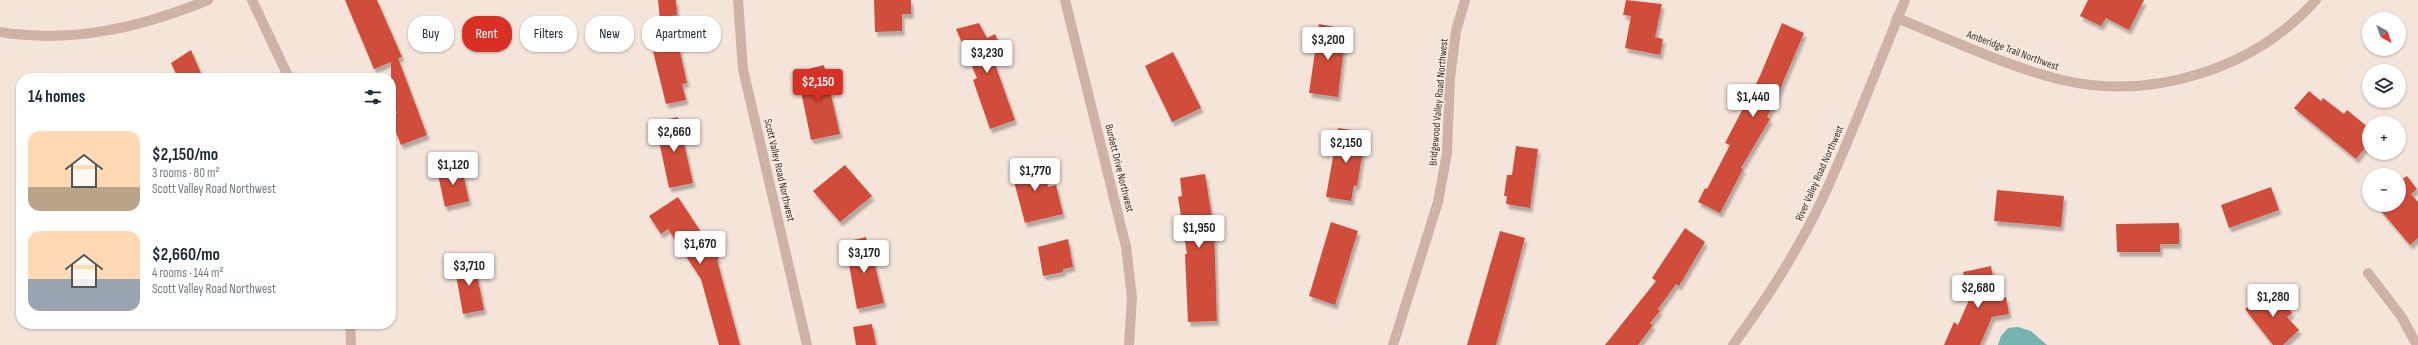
<!DOCTYPE html>
<meta charset="utf-8">
<style>
:root{--surface:#fff;--page:#f6f6f7;--text:#1f2937;--muted:#747a83;--accent:#d93025}
body{margin:0;font-family:"Sofia Sans Condensed",sans-serif;background:var(--page);color:var(--text);height:100vh;display:flex;flex-direction:column;font-size:15px;white-space:nowrap}
*{box-sizing:border-box;margin:0}
p{font-size:13px;color:var(--muted)}
.icon{flex:none;width:22px;height:22px;fill:none;stroke:currentColor;stroke-width:2;stroke-linecap:round;stroke-linejoin:round}
.map{position:relative;flex:1;overflow:hidden}
.side{position:absolute;left:16px;top:73px;width:380px;height:256px;display:flex;flex-direction:column;background:var(--surface);border-radius:16px;box-shadow:0 1px 3px #0004}
.side>*{flex:none}
.guide{position:absolute;left:408px;top:16px;width:380px;height:36px;display:flex;gap:8px}
.needle{width:26px;rotate:140deg}
.tools{position:absolute;left:2362px;top:12px;display:grid;gap:8px}
.tools a{display:grid;place-items:center;width:44px;height:44px;border-radius:50%;background:var(--surface);box-shadow:0 1px 3px #0004;font-size:20px}
.price{position:absolute;translate:-50% -34px;padding:0 9px;border-radius:4px;background:#fff;color:#222;font-size:13px;line-height:26px;filter:drop-shadow(0 1px 2px #0008)}
.price::after{content:'';position:absolute;left:50%;top:24px;width:12px;height:9px;margin-left:-6px;background:inherit;clip-path:polygon(0 0,100% 0,50% 100%)}
.price.selected{background:var(--accent);color:#fff}
ul{padding:0;list-style:none}
li{display:flex;align-items:center;gap:12px;height:100px;padding:0 12px}
li span{display:grid;place-items:center;flex:none;width:112px;height:80px;border-radius:12px;color:#555}
li>.icon{margin-inline-start:auto}
span .icon{width:48px;height:48px;fill:#fffc;stroke-width:1}
li b{font-size:17px}
h2{display:flex;justify-content:space-between;align-items:center;height:48px;padding:0 12px;font-size:17px}
.chip{padding:0 14px;border-radius:16px;background:var(--surface);box-shadow:0 1px 3px #0004;font-size:14px;line-height:36px}
.chip.selected{background:var(--accent);color:#fff}
.map>svg:first-child{display:block}
</style>
<div class="map">
<svg width="2418" height="345" viewBox="0 0 2418 345">
<defs>
<filter id="shadow"><feDropShadow dx="2.5" dy="4.5" stdDeviation="1" flood-color="#0004"/></filter>
</defs>
<rect width="100%" height="100%" fill="#f4e4da"/>
<path fill="#76b3af" d="M2018,327L2031,331L2047,345H1998L2001,336L2008,328Z"/>
<g fill="#d04e3b" filter="url(#shadow)">
<path d="M345,0H377L402,57L398,58L427,135L401,145L391,120V115L397,113L391,97V62L374,69Z"/>
<path d="M658,0H676L677,15L672,16L687,83L682,84L686,100L666,104L651,43L662,40Z"/>
<path d="M874,0H911V14H902V31L875,32Z"/>
<path d="M1626,0L1662,4L1655,37L1663,39L1660,55L1625,48L1631,16L1623,15Z"/>
<path d="M2088,0H2144L2129,30L2106,18L2101,26L2080,16Z"/>
<path d="M979,23L987,38L995,34L1003,51L992,56L1015,120L990,129L973,80L977,78L956,29Z"/>
<path d="M1782,23L1804,33L1777,96L1778,97L1767,117L1770,119L1741,168L1743,169L1720,213L1698,202L1705,188L1707,189L1730,145L1725,143L1760,76Z"/>
<path d="M1319,24L1346,29L1338,97L1309,93Z"/>
<path d="M191,50L203,78H178L171,63Z"/>
<path d="M1173,52L1201,108L1172,122L1145,66Z"/>
<path d="M824,65L840,134L811,140L797,72Z"/>
<path d="M2309,91L2321,101L2323,98L2344,114L2347,110L2369,128V143L2356,159L2294,108Z"/>
<path d="M678,117L693,183L669,188L655,122Z"/>
<path d="M1338,128L1366,132L1357,186L1354,185L1351,201L1326,197Z"/>
<path d="M1516,146L1538,149L1530,208L1506,204L1507,196H1504L1507,175H1512Z"/>
<path d="M1041,158L1048,187L1056,185L1063,214L1025,223L1010,166Z"/>
<path d="M461,164L469,201L445,207L437,170Z"/>
<path d="M845,165L872,196L840,222L813,191Z"/>
<path d="M1205,174L1214,230L1217,321L1188,322L1185,254H1187L1178,197L1182,196L1180,178Z"/>
<path d="M2407,176L2417,189L2411,194L2418,202V238L2410,245L2376,205H2399V181Z"/>
<path d="M2271,187L2279,210L2229,228L2221,205Z"/>
<path d="M1997,190L2064,196L2061,227L1994,221Z"/>
<path d="M678,197L719,259L717,260L740,345H719L701,279L668,229L661,234L649,216Z"/>
<path d="M1331,222L1358,231L1335,305L1309,296Z"/>
<path d="M2179,223V244H2160V252H2117L2116,224Z"/>
<path d="M1685,228L1705,242L1679,286L1676,284L1658,309L1660,311L1650,323L1653,325L1638,345H1605L1656,281L1652,278Z"/>
<path d="M1500,231L1525,238L1496,345H1467Z"/>
<path d="M866,237L869,254L872,253L884,303L857,309L845,242Z"/>
<path d="M1068,239L1073,267L1063,269V272L1043,276L1038,247Z"/>
<path d="M474,260L484,310L463,314L454,264Z"/>
<path d="M1991,266L1997,299L2006,297L2009,314L1992,317L1980,345H1944L1954,322L1958,325L1969,300L1963,272Z"/>
<path d="M2274,288L2292,313L2287,317L2299,330L2283,345H2273L2245,309Z"/>
<path d="M872,324L876,345H856L853,327Z"/>
</g>
<g fill="none" stroke-linecap="round" stroke-linejoin="round">
<g stroke="#cdb2a5" stroke-width="10">
<path d="M252,0L289,78"/>
<path d="M738,0L743,69L807,345"/>
<path d="M1065,0L1126,247L1132,297L1129,345"/>
<path d="M1897,18C1951,40 2006,66 2062,80C2153,101 2254,69 2316,0"/>
<path d="M0,32C72,44 142,27 208,0"/>
<path d="M2368,273L2401,316L2417,345"/>
<path d="M350,324L351,345"/>
<path d="M1393,345L1438,202L1447,153L1450,78L1456,31L1465,0"/>
</g>
<path stroke="#cdb2a5" stroke-width="10" d="M1733,345C1769,296 1802,244 1827,189C1855,127 1879,63 1905,0"/>
</g>
<g text-anchor="middle" stroke-width="3" stroke-linejoin="round" paint-order="stroke">
<g font-size="11" fill="#382a27" stroke="#fbefe6">
<text transform="translate(2013 50) rotate(20)" y="4">Amberidge Trail Northwest</text>
<text transform="translate(1438 102) rotate(-85)" y="4">Bridgewood Valley Road Northwest</text>
<text transform="translate(1120 168) rotate(76)" y="4">Burdett Drive Northwest</text>
<text transform="translate(780 170) rotate(77)" y="4">Scott Valley Road Northwest</text>
<text transform="translate(1819 173) rotate(-66)" y="4">River Valley Road Northwest</text>
</g>
</g>
</svg>
<div class="tools">
<a><svg class="needle" viewBox="-14 -14 28 28"><path d="M0-13l5 13h-10z" fill="#e53935"/><path d="M0 13l5-13h-10z" fill="#747a83"/></svg></a>
<a><svg class="icon" aria-label="layers" viewBox="0 0 24 24"><path d="M12 4l9 5-9 5-9-5zM3 14l9 5 9-5"/></svg></a>
<a>+</a>
<a>−</a>
</div>
<b class="price" style="left:1328px;top:61px">$3,200</b>
<b class="price" style="left:987px;top:74px">$3,230</b>
<b class="price selected" style="left:818px;top:103px">$2,150</b>
<b class="price" style="left:1753px;top:118px">$1,440</b>
<b class="price" style="left:674px;top:153px">$2,660</b>
<b class="price" style="left:1346px;top:164px">$2,150</b>
<b class="price" style="left:453px;top:186px">$1,120</b>
<b class="price" style="left:1035px;top:192px">$1,770</b>
<b class="price" style="left:1199px;top:249px">$1,950</b>
<b class="price" style="left:700px;top:265px">$1,670</b>
<b class="price" style="left:864px;top:274px">$3,170</b>
<b class="price" style="left:469px;top:287px">$3,710</b>
<b class="price" style="left:1978px;top:309px">$2,680</b>
<b class="price" style="left:2273px;top:318px">$1,280</b>
<div class="guide">
<a class="chip">Buy</a>
<a class="chip selected">Rent</a>
<a class="chip">Filters</a>
<a class="chip">New</a>
<a class="chip">Apartment</a>
</div>
<section class="side">
<h2>14 homes<svg class="icon" aria-label="filters" viewBox="0 0 24 24"><path d="M4 7h16M4 17h16"/><circle cx="9" cy="7" r="2"/><circle cx="15" cy="17" r="2"/></svg></h2>
<ul>
<li><span style="background:linear-gradient(#ffd9b3 70%,#b9a48a 0)"><svg class="icon" aria-label="home" viewBox="0 0 24 24"><path d="M3 11l9-7 9 7M6 9v11h12V9"/></svg></span><div><b>$2,150/mo</b><p>3 rooms · 80 m²</p><p>Scott Valley Road Northwest</p></div></li>
<li><span style="background:linear-gradient(#ffd9b3 60%,#9aa5b1 0)"><svg class="icon" aria-label="home" viewBox="0 0 24 24"><path d="M3 11l9-7 9 7M6 9v11h12V9"/></svg></span><div><b>$2,660/mo</b><p>4 rooms · 144 m²</p><p>Scott Valley Road Northwest</p></div></li>
</ul>
</section>
</div>
